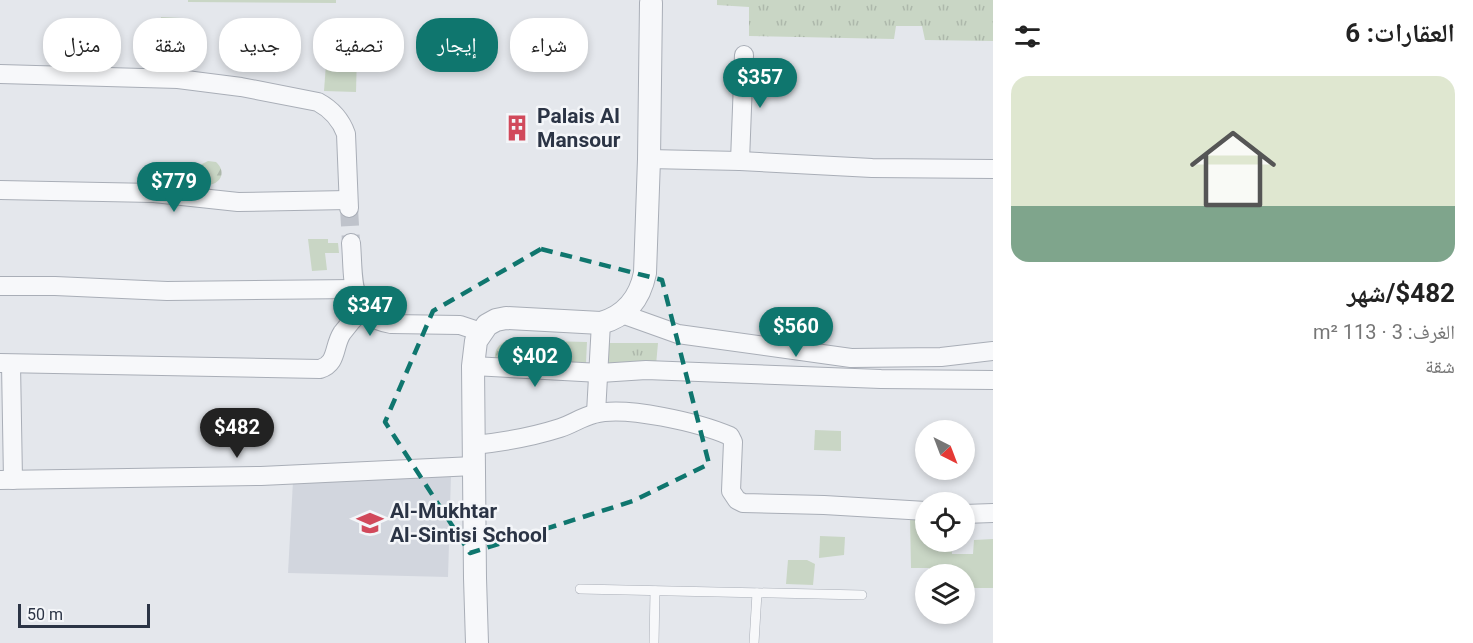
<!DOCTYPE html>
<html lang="ar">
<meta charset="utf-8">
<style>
:root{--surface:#fff;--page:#f2f2f2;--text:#222;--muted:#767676;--accent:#0f766e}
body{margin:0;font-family:Roboto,"Noto Naskh Arabic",sans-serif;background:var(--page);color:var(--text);direction:rtl;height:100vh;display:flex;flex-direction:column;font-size:22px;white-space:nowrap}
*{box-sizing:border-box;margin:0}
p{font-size:20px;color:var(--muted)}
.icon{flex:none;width:33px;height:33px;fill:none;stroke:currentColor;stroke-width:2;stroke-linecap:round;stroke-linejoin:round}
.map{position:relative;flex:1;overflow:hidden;direction:ltr}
.drawer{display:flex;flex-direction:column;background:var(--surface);width:480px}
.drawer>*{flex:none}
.banner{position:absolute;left:18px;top:18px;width:570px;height:54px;direction:rtl;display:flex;gap:12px}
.needle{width:39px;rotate:138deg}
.fabs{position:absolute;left:915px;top:420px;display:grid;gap:12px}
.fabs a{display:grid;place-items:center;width:60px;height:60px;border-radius:50%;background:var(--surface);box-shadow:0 3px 9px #0003;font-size:30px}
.scale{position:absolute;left:18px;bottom:15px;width:132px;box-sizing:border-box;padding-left:6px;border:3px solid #2b3445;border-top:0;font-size:16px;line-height:21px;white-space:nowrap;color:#2b3445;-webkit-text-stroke:4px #f4f6f9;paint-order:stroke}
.price{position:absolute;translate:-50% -51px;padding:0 14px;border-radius:21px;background:var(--accent);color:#fff;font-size:20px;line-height:39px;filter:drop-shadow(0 2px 3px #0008)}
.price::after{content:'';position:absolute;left:50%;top:36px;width:18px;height:14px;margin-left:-9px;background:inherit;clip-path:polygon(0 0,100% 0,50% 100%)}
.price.selected{background:#222;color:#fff}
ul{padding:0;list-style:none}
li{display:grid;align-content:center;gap:12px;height:318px;padding:0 18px}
li span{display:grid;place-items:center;height:186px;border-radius:18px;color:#555}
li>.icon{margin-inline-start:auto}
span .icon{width:108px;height:108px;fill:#fffc;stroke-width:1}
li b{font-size:26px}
h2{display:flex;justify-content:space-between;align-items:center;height:72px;padding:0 18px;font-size:26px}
.chip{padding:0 21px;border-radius:24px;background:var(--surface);box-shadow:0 3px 9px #0003;font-size:21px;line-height:54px}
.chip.selected{background:var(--accent);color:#fff}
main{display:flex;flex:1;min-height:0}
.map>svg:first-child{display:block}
</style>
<main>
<section class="drawer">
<h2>العقارات: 6<svg class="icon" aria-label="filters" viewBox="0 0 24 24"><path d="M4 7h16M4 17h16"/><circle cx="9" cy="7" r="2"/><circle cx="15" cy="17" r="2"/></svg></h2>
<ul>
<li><span style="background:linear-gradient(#dfe7d0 70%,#7fa58c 0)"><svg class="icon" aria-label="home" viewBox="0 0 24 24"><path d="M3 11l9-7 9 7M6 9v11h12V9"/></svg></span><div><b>$482/شهر</b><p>الغرف: 3 · 113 m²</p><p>شقة</p></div></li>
</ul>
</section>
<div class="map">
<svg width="993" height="643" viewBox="0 0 993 643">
<defs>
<pattern id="grass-tufts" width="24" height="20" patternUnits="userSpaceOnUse" patternTransform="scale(1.5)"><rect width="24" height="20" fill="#c9d6c5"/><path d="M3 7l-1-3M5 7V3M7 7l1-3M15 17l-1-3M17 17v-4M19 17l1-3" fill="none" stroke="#adb8ab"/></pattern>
<pattern id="forest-firs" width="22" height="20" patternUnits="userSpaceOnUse" patternTransform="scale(1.5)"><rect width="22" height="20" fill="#c9d6c5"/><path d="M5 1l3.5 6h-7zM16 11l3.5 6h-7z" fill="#adb8ab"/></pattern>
</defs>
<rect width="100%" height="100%" fill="#e4e7ec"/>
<path fill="#d2d6de" d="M451,476L448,577L288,573L293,481Z"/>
<g fill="url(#grass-tufts)">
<path d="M188,0H336V3L188,2Z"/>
<path d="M717,0H993V41L925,40L922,26H896L894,39L749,36V7L717,5Z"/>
<path d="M507,340L587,342L586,363L495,360C494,350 498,345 507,340Z"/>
<path d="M609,343H658L656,365L607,364Z"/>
</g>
<path fill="url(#forest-firs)" d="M208,161L216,162C226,171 222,183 209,185L200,180L192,184L184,179L183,169L187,164L194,162L200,165Z"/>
<g fill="#c9d6c5">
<path d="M161,17L181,18L179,40L159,38Z"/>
<path d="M327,50L357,54L356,92L324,91Z"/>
<path d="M308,239H328V243H338L339,253H325L327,270L312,271Z"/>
<path d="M815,430L841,431V451L814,450Z"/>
<path d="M910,517L925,518L926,542H951L952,554H973L974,540L993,539V588H965L964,574H929V568H911Z"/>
<path d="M820,536L845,537L844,555L819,558Z"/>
<path d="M788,560H807L815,564L813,585L786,584Z"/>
</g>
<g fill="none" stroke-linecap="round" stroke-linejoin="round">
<path stroke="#bfc3cb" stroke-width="18" stroke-dasharray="18 9" stroke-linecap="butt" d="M349,208L351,243"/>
<g stroke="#a9aeb7" stroke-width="10">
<g id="service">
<path d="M580,589L862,595"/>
<path d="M654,643L655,591"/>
<path d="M754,643L757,593"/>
</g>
</g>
<g stroke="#a9aeb7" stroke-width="20">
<g id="minor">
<path d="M0,74L178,79L241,87L318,102C331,109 341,120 346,134L349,208"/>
<path d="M649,159L740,161L872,168L993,169"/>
<path d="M740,161L744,55"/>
<path d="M0,190L154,193L238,202L348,200"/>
<path d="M351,243C354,278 348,317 391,324L460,325L481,332"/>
<path d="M0,286H55L167,291L355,289"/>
<path d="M622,314L678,334L851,358L941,357L993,351"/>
<path d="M0,363L320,369C338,363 333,347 342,333C348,325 355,317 362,310"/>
<path d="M11,364L13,480"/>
<path d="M473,366L600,373L646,370L881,379L993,380"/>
<path d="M596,413L601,323"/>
<path d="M474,445C503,442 532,437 560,428C572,424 582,417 594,414C625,405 700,423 730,436L733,442L731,491L737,500L743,503L824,505L926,511"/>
<path d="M0,480L261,476L474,466"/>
<path d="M964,514L993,513"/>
</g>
</g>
<g stroke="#a9aeb7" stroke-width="24">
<path id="tertiary" d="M477,643L475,578L473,366L476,341L487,325L496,320L506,318L601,323C626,316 640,298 645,273L649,159L651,3"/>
</g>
<use href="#service" stroke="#f7f8fa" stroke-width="9"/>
<use href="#minor" stroke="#f7f8fa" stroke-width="18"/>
<use href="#tertiary" stroke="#f7f8fa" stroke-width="22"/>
</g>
<path fill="none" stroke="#0f766e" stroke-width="4.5" stroke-dasharray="12 8" stroke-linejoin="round" d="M541,249L662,280L709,464L633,501L470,553L385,422L433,311Z"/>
<defs>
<g id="building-bare" transform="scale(2.07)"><path d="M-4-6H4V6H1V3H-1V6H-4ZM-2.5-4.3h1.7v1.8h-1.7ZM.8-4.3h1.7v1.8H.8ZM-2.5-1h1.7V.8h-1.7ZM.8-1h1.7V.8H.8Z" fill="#d1495b" stroke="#f4f6f9" stroke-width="2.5" paint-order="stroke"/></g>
<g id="school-bare" transform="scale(2.07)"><path d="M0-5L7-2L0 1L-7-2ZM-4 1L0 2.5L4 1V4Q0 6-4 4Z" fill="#d1495b" stroke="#f4f6f9" stroke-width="2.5" paint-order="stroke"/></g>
</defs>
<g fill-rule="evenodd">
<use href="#building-bare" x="517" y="128"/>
<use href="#school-bare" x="370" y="523"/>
</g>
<g text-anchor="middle" stroke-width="5" stroke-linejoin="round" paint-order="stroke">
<g font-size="21" font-weight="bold" fill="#2b3445" stroke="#f4f6f9" text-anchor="start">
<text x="537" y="123">Palais Al<tspan x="537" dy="24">Mansour</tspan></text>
<text x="390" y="518">Al-Mukhtar<tspan x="390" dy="24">Al-Sintisi School</tspan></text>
</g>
</g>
</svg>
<div class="fabs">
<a><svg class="needle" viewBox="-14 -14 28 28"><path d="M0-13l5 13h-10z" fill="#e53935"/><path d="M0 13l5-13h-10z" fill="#767676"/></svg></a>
<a><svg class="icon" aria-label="locate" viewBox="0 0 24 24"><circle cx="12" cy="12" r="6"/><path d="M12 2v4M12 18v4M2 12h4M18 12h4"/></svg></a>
<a><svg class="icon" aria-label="layers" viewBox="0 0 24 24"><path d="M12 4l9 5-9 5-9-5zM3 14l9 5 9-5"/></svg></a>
</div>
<div class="scale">50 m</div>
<b class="price" style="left:760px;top:109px">$357</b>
<b class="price" style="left:174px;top:213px">$779</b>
<b class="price" style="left:370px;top:337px">$347</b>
<b class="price" style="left:796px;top:358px">$560</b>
<b class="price" style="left:535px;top:388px">$402</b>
<b class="price selected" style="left:237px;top:459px">$482</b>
<div class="banner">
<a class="chip">شراء</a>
<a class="chip selected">إيجار</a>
<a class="chip">تصفية</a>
<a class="chip">جديد</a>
<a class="chip">شقة</a>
<a class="chip">منزل</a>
</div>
</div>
</main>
